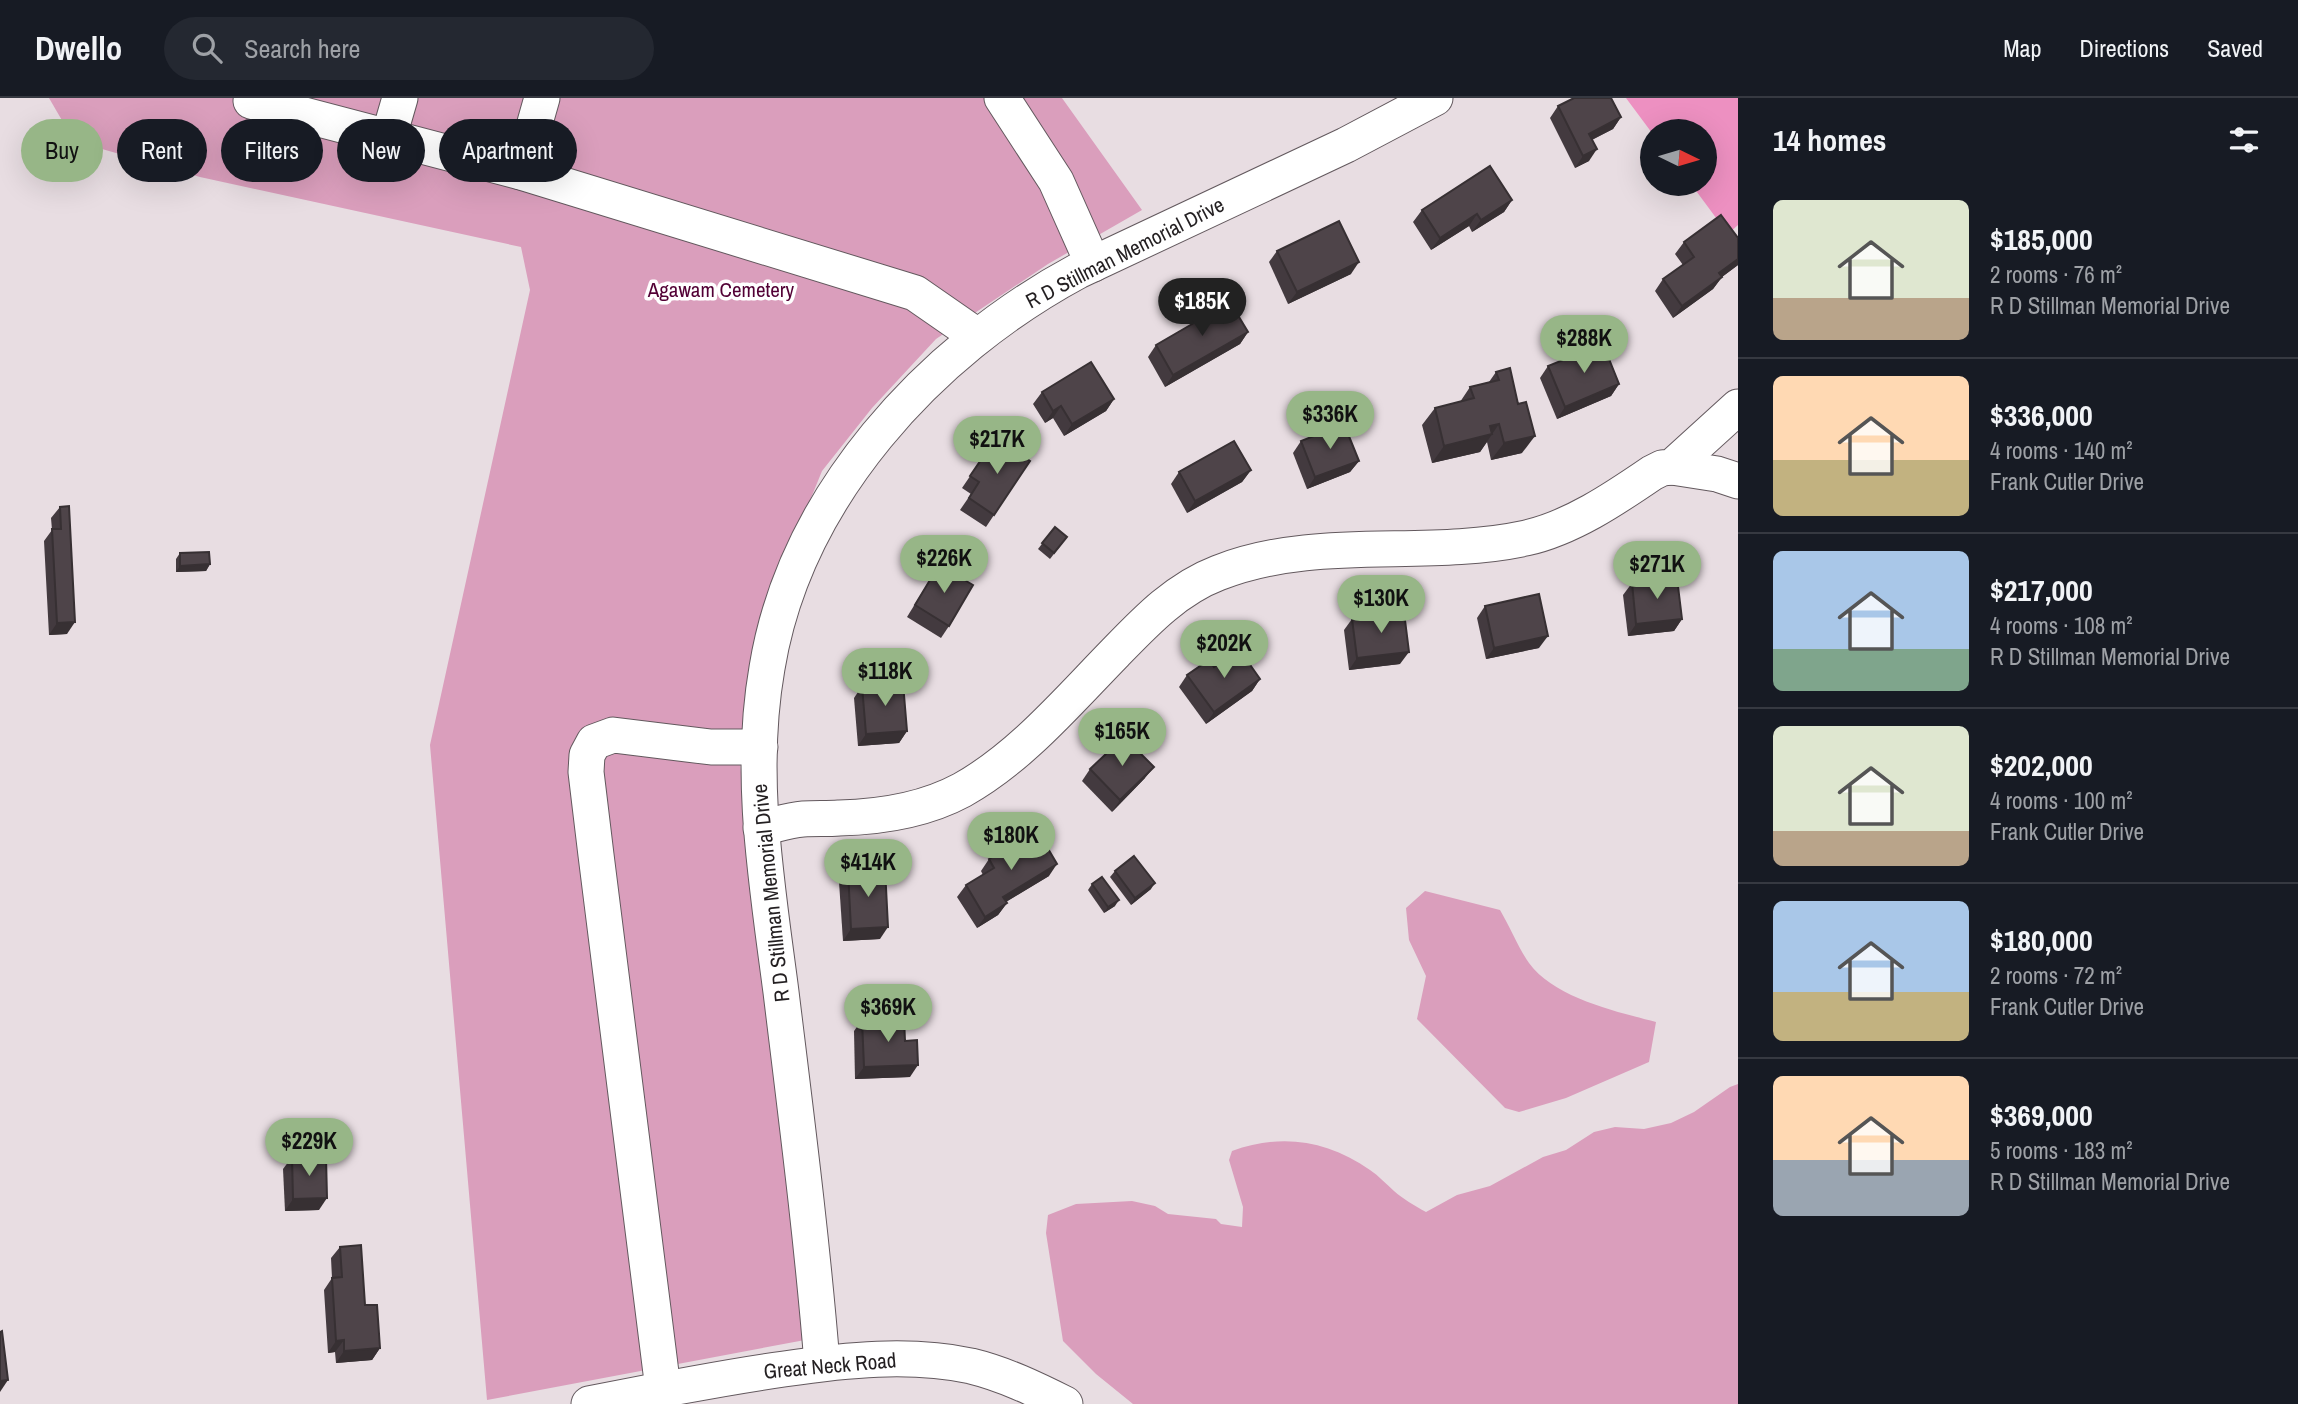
<!DOCTYPE html>
<meta charset="utf-8">
<style>
:root{--surface:#171b24;--page:#242831;--text:#f1f3f6;--muted:#9ea1a6;--line:#363941;--accent:#97b687}
body{margin:0;font-family:"Archivo Narrow",sans-serif;background:var(--page);color:var(--text);height:100vh;display:flex;flex-direction:column;font-size:26px;white-space:nowrap}
*{box-sizing:border-box;margin:0}
p{font-size:23px;color:var(--muted)}
.icon{flex:none;width:38px;height:38px;fill:none;stroke:currentColor;stroke-width:2;stroke-linecap:round;stroke-linejoin:round}
.map{position:relative;flex:1;overflow:hidden}
.sheet{display:flex;flex-direction:column;background:var(--surface);width:560px}
.sheet>*{flex:none}
.top-card{position:absolute;left:21px;top:21px;width:665px;height:63px;display:flex;gap:14px}
.needle{width:46px;rotate:95deg}
.buttons{position:absolute;left:1640px;top:21px;display:grid;gap:14px}
.buttons a{display:grid;place-items:center;width:77px;height:77px;border-radius:50%;background:var(--surface);box-shadow:0 7px 28px #0002;font-size:35px}
.price{position:absolute;translate:-50% -60px;padding:0 16px;border-radius:24px;background:var(--accent);color:#111;font-size:23px;line-height:46px;filter:drop-shadow(0 2px 4px #0008)}
.price::after{content:'';position:absolute;left:50%;top:42px;width:21px;height:16px;margin-left:-10px;background:inherit;clip-path:polygon(0 0,100% 0,50% 100%)}
.price.active{background:#222;color:#fff}
ul{padding:0;list-style:none}
li{display:flex;align-items:center;gap:21px;height:175px;padding:0 35px}
li+li{border-top:2px solid var(--line)}
li span{display:grid;place-items:center;flex:none;width:196px;height:140px;border-radius:10px;color:#555}
li>.icon{margin-inline-start:auto}
span .icon{width:84px;height:84px;fill:#fffc;stroke-width:1}
li b{font-size:30px}
h2{display:flex;justify-content:space-between;align-items:center;height:84px;padding:0 35px;font-size:30px}
.chip{padding:0 24px;border-radius:32px;background:var(--surface);box-shadow:0 7px 28px #0002;font-size:24px;line-height:63px}
.chip.active{background:var(--accent);color:#111}
header{display:flex;align-items:center;gap:42px;box-sizing:border-box;height:98px;padding:0 35px;background:var(--surface);border-bottom:2px solid var(--line)}
header strong{font-size:33px}
nav{display:flex;gap:38px;margin-inline-start:auto;font-size:24px}
.search{width:490px;height:63px;background:var(--page);display:flex;align-items:center;gap:18px;box-sizing:border-box;padding:0 24px;border-radius:38px;color:var(--muted);font-size:26px}
main{display:flex;flex:1;min-height:0}
.map>svg:first-child{display:block}
</style>
<header>
<strong>Dwello</strong>
<div class="search"><svg class="icon" aria-label="search" viewBox="0 0 24 24"><circle cx="10" cy="10" r="6"/><path d="M15 15l6 6"/></svg>Search here</div>
<nav><a>Map</a><a>Directions</a><a>Saved</a></nav>
</header>
<main>
<div class="map">
<svg width="1738" height="1306" viewBox="0 0 1738 1306">
<rect width="100%" height="100%" fill="#e8dde2"/>
<g fill="#da9ebc">
<path d="M49,0H1062L1142,112L1048,166L936,241L872,310L822,373L762,520L747,587L740,666L776,957L805,1242L487,1302L430,647L530,192L521,149L200,79L74,43Z"/>
<path d="M1425,793L1500,812C1510,829 1518,849 1529,865C1554,900 1618,914 1656,924L1649,964L1566,1000L1519,1014L1505,1010L1417,921L1426,878L1409,842L1406,810Z"/>
<path d="M1738,986V1306H1133L1096,1276L1063,1243L1046,1135L1048,1117L1076,1106L1132,1103L1155,1108L1168,1116L1216,1121L1221,1126L1242,1129L1243,1109L1229,1062L1232,1053C1281,1035 1327,1042 1370,1072C1379,1078 1386,1086 1394,1093C1403,1101 1415,1108 1426,1114L1457,1097L1490,1088L1543,1059L1566,1052L1594,1034L1615,1029L1644,1031L1671,1025L1694,1014L1730,989Z"/>
</g>
<path fill="#ed90c1" d="M1626,0H1738V127L1728,136L1691,86H1704V33L1652,35Z"/>
<g fill="none" stroke-linecap="round" stroke-linejoin="round">
<g stroke="#63595e" stroke-width="37">
<g id="minor">
<path d="M252,0L251,3L521,74L915,195L977,238"/>
<path d="M1002,0L1056,83L1093,166"/>
<path d="M389,38L400,0"/>
<path d="M521,74L542,0"/>
<path d="M1672,369L1717,376L1738,383"/>
<path d="M761,730C775,727 789,722 803,721C815,720 827,721 839,720C881,719 925,712 962,692C1021,659 1068,603 1115,555C1145,524 1176,491 1218,475C1317,436 1424,462 1526,440C1571,430 1614,401 1652,375L1662,370L1672,369L1738,309"/>
<path d="M822,1265C812,1141 796,1017 781,894C767,786 748,678 767,570C795,399 929,253 1078,173L1346,47L1435,0"/>
<path d="M663,1291L596,757L586,674L587,657L594,644L613,637L711,649H760"/>
<path d="M589,1306C654,1293 719,1280 784,1271C845,1262 910,1255 971,1268C1004,1276 1035,1291 1065,1306"/>
</g>
</g>
<use href="#minor" stroke="#fff" stroke-width="35"/>
</g>
<g fill="#433a3f">
<path d="M1558,8L1621,19L1613,31L1592,42L1589,63L1575,70L1550,20Z"/>
<path d="M1512,102L1504,114L1472,134L1469,128L1431,152L1413,124L1422,112Z"/>
<path d="M1684,144L1738,167L1722,179L1713,191L1673,220L1655,193L1663,181L1683,167L1675,156Z"/>
<path d="M1277,153L1351,176L1288,206L1269,164Z"/>
<path d="M1248,234L1240,246L1165,289L1148,259L1156,247Z"/>
<path d="M1548,268L1619,286L1611,298L1557,321L1540,280Z"/>
<path d="M1496,274L1522,355L1491,362L1487,344L1480,354L1432,365L1422,327L1435,310L1460,304L1470,289L1489,284Z"/>
<path d="M1042,294L1114,301L1106,313L1064,338L1053,320L1045,325L1033,306Z"/>
<path d="M996,340L1030,363L986,429L960,412L971,396L962,390Z"/>
<path d="M1301,343L1359,363L1350,374L1307,391L1293,355Z"/>
<path d="M1251,372L1242,384L1187,415L1171,386L1179,374Z"/>
<path d="M60,409L67,536L49,537L44,443L52,432L51,420Z"/>
<path d="M1055,429L1067,439L1050,461L1038,451Z"/>
<path d="M180,455L210,466L206,473L176,474V461Z"/>
<path d="M939,467L949,528L941,540L907,519Z"/>
<path d="M1632,485L1682,521L1674,533L1628,538L1623,497Z"/>
<path d="M1485,508L1539,550L1486,561L1477,520Z"/>
<path d="M1352,521L1400,566L1349,572L1344,532Z"/>
<path d="M1214,569L1260,581L1252,593L1206,626L1179,589L1187,577Z"/>
<path d="M862,588L907,633L899,645L858,648L854,600Z"/>
<path d="M1090,671L1145,680L1112,714L1082,683Z"/>
<path d="M989,761L1049,778L1006,804L1007,805L998,817L977,830L957,799L966,787L983,777L981,773Z"/>
<path d="M848,773L880,841L843,843L839,784Z"/>
<path d="M1115,773L1151,791L1131,807L1110,779Z"/>
<path d="M1092,786L1115,808L1104,815L1088,792Z"/>
<path d="M862,922L905,943L910,979L855,981L854,933Z"/>
<path d="M292,1059L319,1112L285,1113L283,1071Z"/>
<path d="M340,1149L365,1207L380,1250L372,1262L336,1265L335,1254L328,1255L324,1192L332,1180L331,1160Z"/>
</g>
<g fill="#373033">
<path d="M1621,19L1613,31L1581,47L1589,36Z"/>
<path d="M1597,51L1589,63L1575,70L1583,58Z"/>
<path d="M1512,102L1504,114L1472,134L1481,122Z"/>
<path d="M1477,116L1469,128L1431,152L1440,140Z"/>
<path d="M1738,161V167L1711,187L1719,175Z"/>
<path d="M1359,164L1351,176L1288,206L1297,194Z"/>
<path d="M1722,179L1713,191L1673,220L1682,208Z"/>
<path d="M1248,234L1240,246L1165,289L1173,277Z"/>
<path d="M1619,286L1611,298L1557,321L1565,309Z"/>
<path d="M1114,301L1106,313L1064,338L1072,326Z"/>
<path d="M1061,308L1053,320L1045,325L1053,313Z"/>
<path d="M1499,326L1480,354L1432,365L1444,348L1490,328Z"/>
<path d="M1535,338L1522,355L1491,362L1504,345Z"/>
<path d="M1359,363L1350,374L1307,391L1315,379Z"/>
<path d="M1251,372L1242,384L1187,415L1195,403Z"/>
<path d="M210,466L206,473L176,474L180,468Z"/>
<path d="M1682,521L1674,533L1628,538L1636,526Z"/>
<path d="M75,524L67,536L49,537L57,525Z"/>
<path d="M1548,538L1539,550L1486,561L1494,550Z"/>
<path d="M1409,554L1400,566L1349,572L1357,560Z"/>
<path d="M1260,581L1252,593L1206,626L1214,614Z"/>
<path d="M907,633L899,645L858,648L866,636Z"/>
<path d="M1154,669L1145,680L1112,714L1120,702Z"/>
<path d="M1057,766L1049,778L994,811L1003,799Z"/>
<path d="M1155,785L1151,791L1131,807L1135,800Z"/>
<path d="M1119,802L1115,808L1104,815L1108,809Z"/>
<path d="M1007,805L998,817L977,830L985,819Z"/>
<path d="M888,829L880,841L843,843L851,831Z"/>
<path d="M918,967L910,979L855,981L864,969Z"/>
<path d="M327,1100L319,1112L285,1113L293,1101Z"/>
<path d="M344,1242L335,1254L328,1255L336,1243Z"/>
<path d="M380,1250L372,1262L336,1265L344,1253Z"/>
<path d="M8,1282L0,1294V1283Z"/>
</g>
<g fill="#4e4449" stroke="#373033" stroke-width="2">
<path d="M1574,0H1611L1621,19L1589,36L1597,51L1583,58L1558,8Z"/>
<path d="M1490,68L1512,102L1481,122L1477,116L1440,140L1422,112Z"/>
<path d="M1721,117L1738,140V161L1719,175L1722,179L1682,208L1663,181L1694,159L1684,144Z"/>
<path d="M1339,123L1359,164L1297,194L1277,153Z"/>
<path d="M1230,204L1248,234L1173,277L1156,247Z"/>
<path d="M1603,246L1619,286L1565,309L1548,268Z"/>
<path d="M1091,264L1114,301L1072,326L1061,308L1053,313L1042,294Z"/>
<path d="M1510,270L1518,306L1526,304L1535,338L1504,345L1499,326L1490,328L1492,336L1444,348L1435,310L1474,300L1470,289L1499,282L1496,274Z"/>
<path d="M1344,326L1359,363L1315,379L1301,343Z"/>
<path d="M996,340L1030,363L994,417L969,400L979,384L970,378Z"/>
<path d="M1234,343L1251,372L1195,403L1179,374Z"/>
<path d="M69,408L75,524L57,525L52,431H61L60,409Z"/>
<path d="M1055,429L1067,439L1054,455L1042,445Z"/>
<path d="M209,454L210,466L180,468V455Z"/>
<path d="M939,467L973,487L949,528L915,507Z"/>
<path d="M1677,480L1682,521L1636,526L1632,485Z"/>
<path d="M1539,496L1548,538L1494,550L1485,508Z"/>
<path d="M1404,514L1409,554L1357,560L1352,521Z"/>
<path d="M1239,551L1260,581L1214,614L1187,577L1209,562L1214,569Z"/>
<path d="M903,585L907,633L866,636L862,588Z"/>
<path d="M1124,639L1154,669L1120,702L1090,671Z"/>
<path d="M1037,732L1057,766L1003,799L1007,805L985,819L966,787L994,770L989,761Z"/>
<path d="M1134,758L1155,785L1135,800L1115,773Z"/>
<path d="M885,770L888,829L851,831L848,773Z"/>
<path d="M1102,779L1119,802L1108,809L1092,786Z"/>
<path d="M904,920L905,943L917,942L918,967L864,969L862,922Z"/>
<path d="M292,1059H326L327,1100L293,1101Z"/>
<path d="M361,1147L365,1207H377L380,1250L344,1253V1242L336,1243L332,1180L342,1179L340,1149Z"/>
<path d="M2,1233L8,1282L0,1283V1234Z"/>
</g>
<g text-anchor="middle" stroke-width="7" stroke-linejoin="round" paint-order="stroke">
<g font-size="21" fill="#231f21" stroke="#fff">
<text transform="translate(1125 155) rotate(-27)" y="7">R D Stillman Memorial Drive</text>
<text transform="translate(771 795) rotate(-96)" y="7">R D Stillman Memorial Drive</text>
<text transform="translate(830 1268) rotate(-5)" y="7">Great Neck Road</text>
</g>
<g font-size="21" fill="#520035" stroke="#fff">
<text x="721" y="199">Agawam Cemetery</text>
</g>
</g>
</svg>
<div class="buttons">
<a><svg class="needle" viewBox="-14 -14 28 28"><path d="M0-13l5 13h-10z" fill="#e53935"/><path d="M0 13l5-13h-10z" fill="#9ea1a6"/></svg></a>
</div>
<b class="price active" style="left:1202px;top:240px">$185K</b>
<b class="price" style="left:1584px;top:277px">$288K</b>
<b class="price" style="left:1330px;top:353px">$336K</b>
<b class="price" style="left:997px;top:378px">$217K</b>
<b class="price" style="left:944px;top:497px">$226K</b>
<b class="price" style="left:1657px;top:503px">$271K</b>
<b class="price" style="left:1381px;top:537px">$130K</b>
<b class="price" style="left:1224px;top:582px">$202K</b>
<b class="price" style="left:885px;top:610px">$118K</b>
<b class="price" style="left:1122px;top:670px">$165K</b>
<b class="price" style="left:1011px;top:774px">$180K</b>
<b class="price" style="left:868px;top:801px">$414K</b>
<b class="price" style="left:888px;top:946px">$369K</b>
<b class="price" style="left:309px;top:1080px">$229K</b>
<div class="top-card">
<a class="chip active">Buy</a>
<a class="chip">Rent</a>
<a class="chip">Filters</a>
<a class="chip">New</a>
<a class="chip">Apartment</a>
</div>
</div>
<section class="sheet">
<h2>14 homes<svg class="icon" aria-label="filters" viewBox="0 0 24 24"><path d="M4 7h16M4 17h16"/><circle cx="9" cy="7" r="2"/><circle cx="15" cy="17" r="2"/></svg></h2>
<ul>
<li><span style="background:linear-gradient(#dfe7d0 70%,#b9a48a 0)"><svg class="icon" aria-label="home" viewBox="0 0 24 24"><path d="M3 11l9-7 9 7M6 9v11h12V9"/></svg></span><div><b>$185,000</b><p>2 rooms · 76 m²</p><p>R D Stillman Memorial Drive</p></div></li>
<li><span style="background:linear-gradient(#ffd9b3 60%,#c2b280 0)"><svg class="icon" aria-label="home" viewBox="0 0 24 24"><path d="M3 11l9-7 9 7M6 9v11h12V9"/></svg></span><div><b>$336,000</b><p>4 rooms · 140 m²</p><p>Frank Cutler Drive</p></div></li>
<li><span style="background:linear-gradient(#a9c7e8 70%,#7fa58c 0)"><svg class="icon" aria-label="home" viewBox="0 0 24 24"><path d="M3 11l9-7 9 7M6 9v11h12V9"/></svg></span><div><b>$217,000</b><p>4 rooms · 108 m²</p><p>R D Stillman Memorial Drive</p></div></li>
<li><span style="background:linear-gradient(#dfe7d0 75%,#b9a48a 0)"><svg class="icon" aria-label="home" viewBox="0 0 24 24"><path d="M3 11l9-7 9 7M6 9v11h12V9"/></svg></span><div><b>$202,000</b><p>4 rooms · 100 m²</p><p>Frank Cutler Drive</p></div></li>
<li><span style="background:linear-gradient(#a9c7e8 65%,#c2b280 0)"><svg class="icon" aria-label="home" viewBox="0 0 24 24"><path d="M3 11l9-7 9 7M6 9v11h12V9"/></svg></span><div><b>$180,000</b><p>2 rooms · 72 m²</p><p>Frank Cutler Drive</p></div></li>
<li><span style="background:linear-gradient(#ffd9b3 60%,#9aa5b1 0)"><svg class="icon" aria-label="home" viewBox="0 0 24 24"><path d="M3 11l9-7 9 7M6 9v11h12V9"/></svg></span><div><b>$369,000</b><p>5 rooms · 183 m²</p><p>R D Stillman Memorial Drive</p></div></li>
</ul>
</section>
</main>
